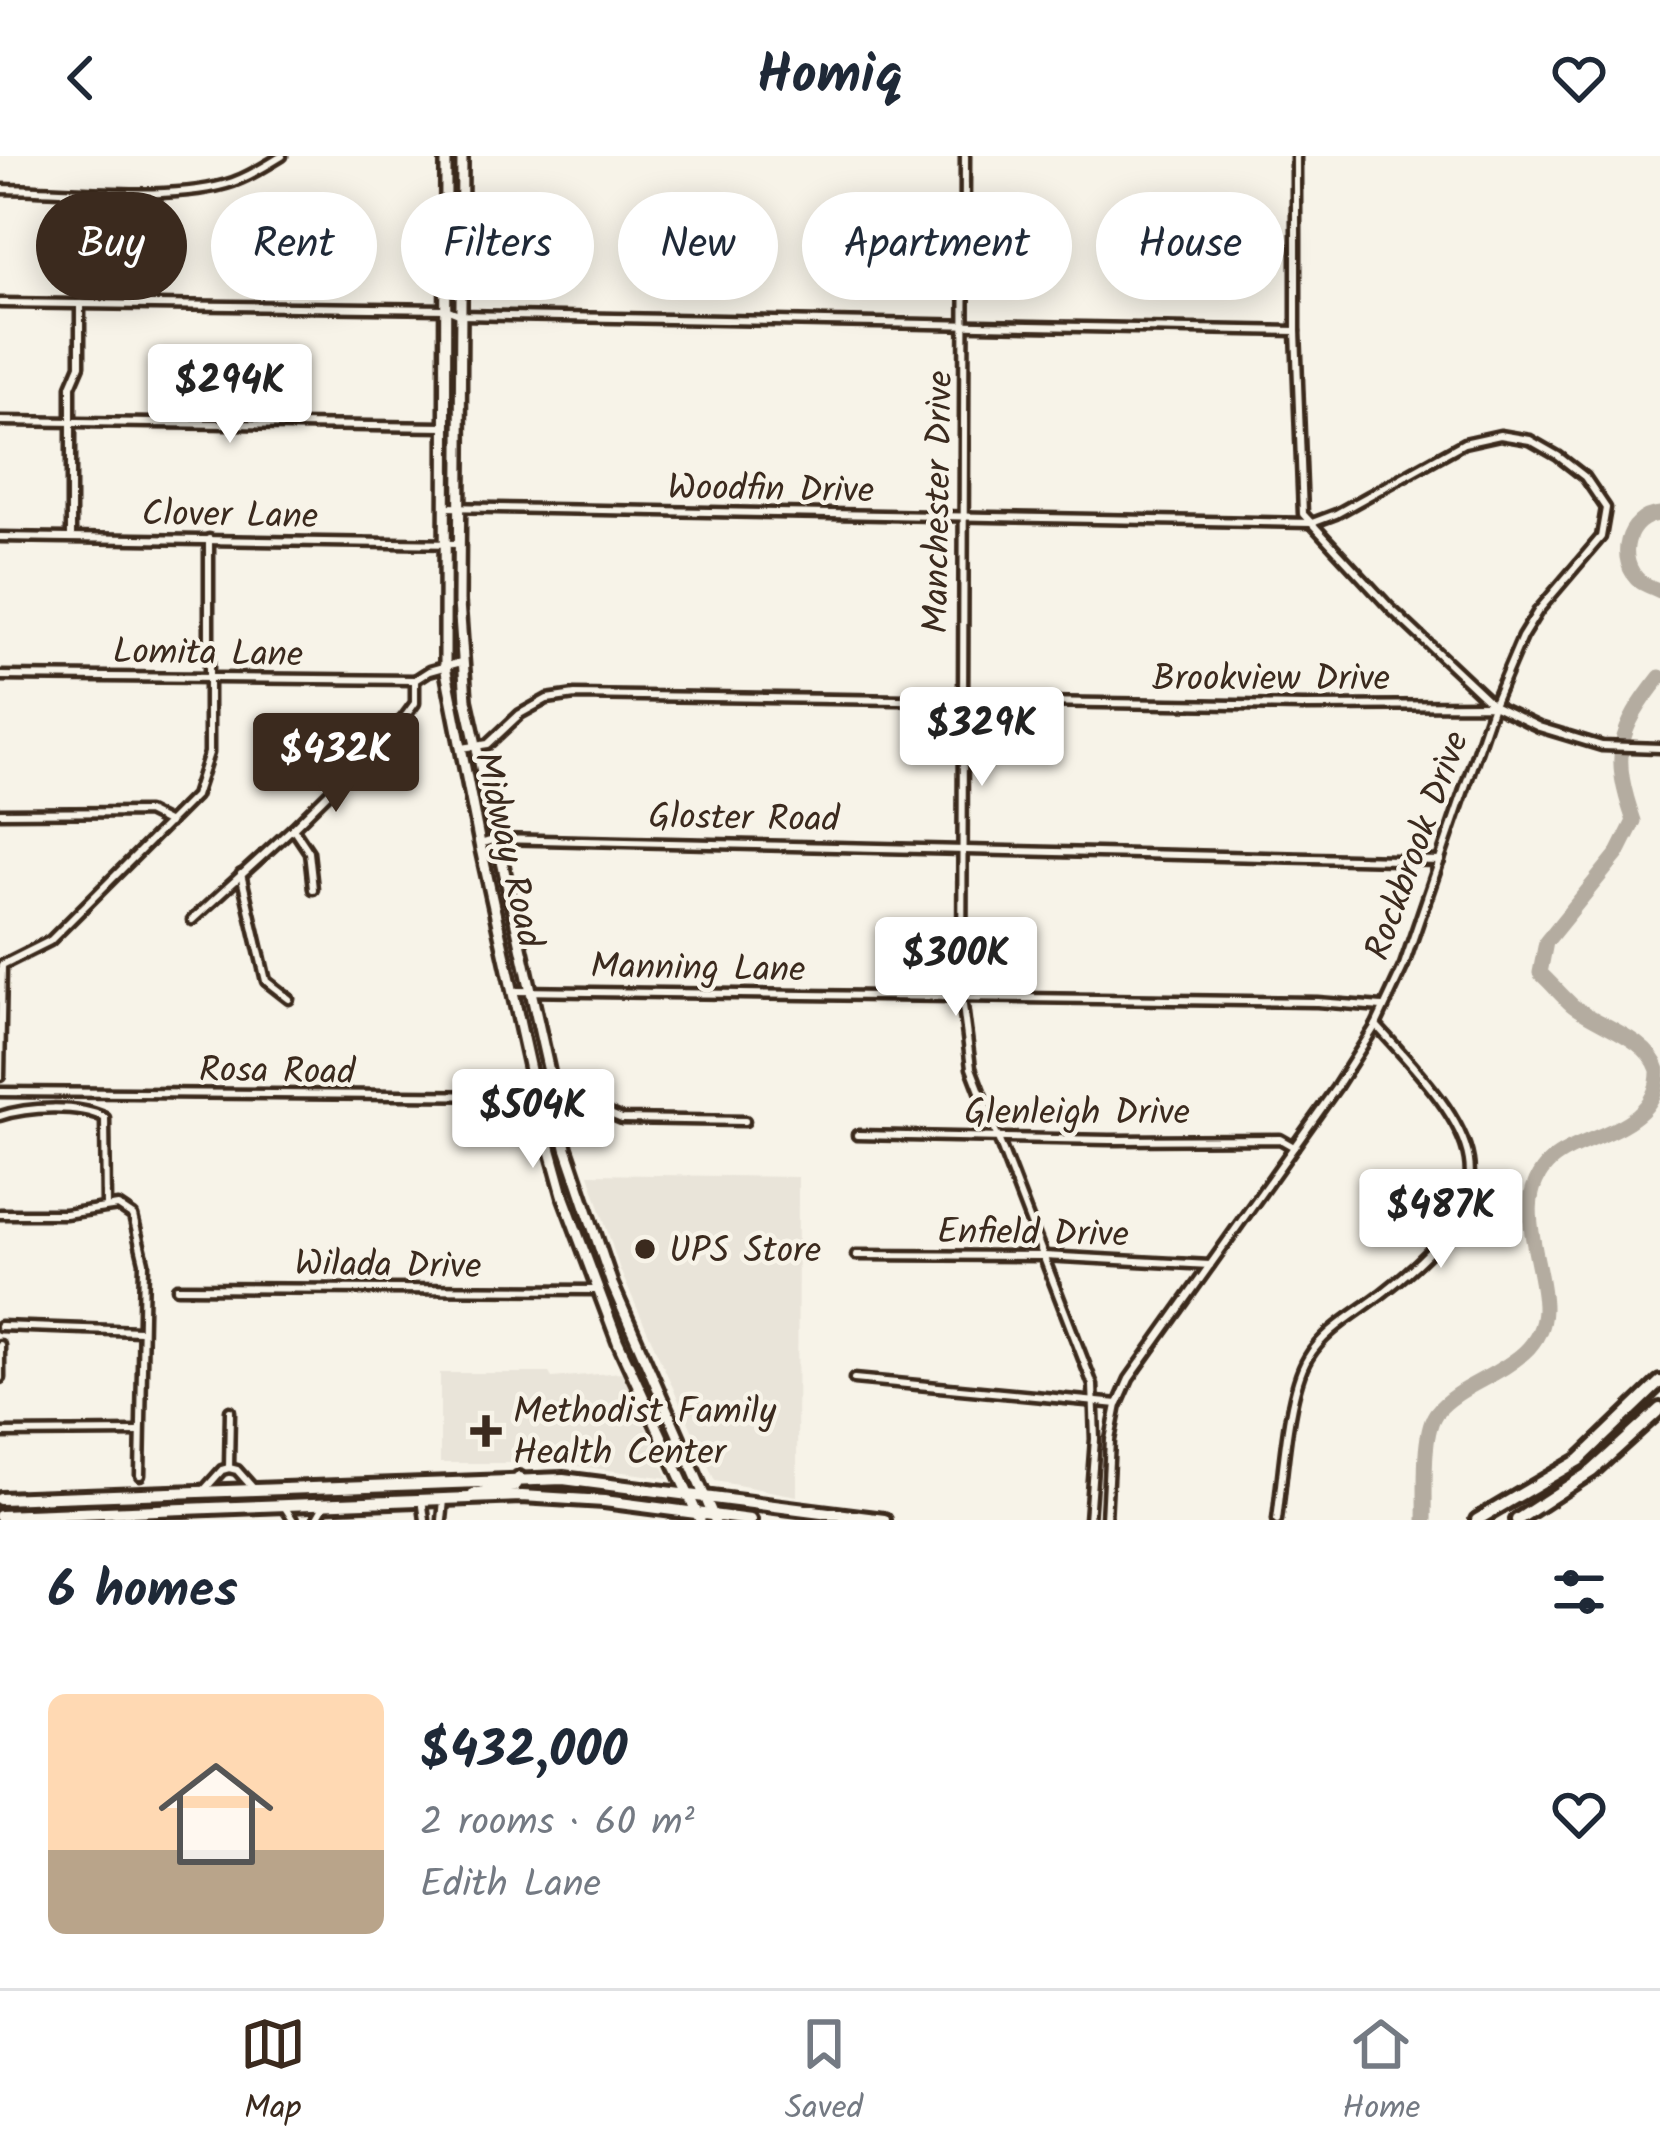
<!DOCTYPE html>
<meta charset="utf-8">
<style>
:root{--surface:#fff;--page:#f6f6f7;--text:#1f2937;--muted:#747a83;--line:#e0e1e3;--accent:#3b2a1e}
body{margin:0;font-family:Kalam,sans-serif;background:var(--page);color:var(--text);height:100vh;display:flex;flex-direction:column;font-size:45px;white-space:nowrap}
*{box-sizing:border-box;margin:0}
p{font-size:39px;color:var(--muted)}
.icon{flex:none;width:66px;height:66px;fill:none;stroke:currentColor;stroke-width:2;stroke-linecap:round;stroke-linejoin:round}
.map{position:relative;height:1364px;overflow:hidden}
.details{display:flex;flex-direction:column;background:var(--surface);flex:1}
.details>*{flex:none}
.top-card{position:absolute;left:36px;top:36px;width:1590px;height:108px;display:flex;gap:24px}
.price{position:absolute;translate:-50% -102px;padding:0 27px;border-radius:12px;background:#fff;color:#222;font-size:39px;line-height:78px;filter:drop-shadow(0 3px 6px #0008)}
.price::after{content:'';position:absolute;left:50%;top:72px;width:36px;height:27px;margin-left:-18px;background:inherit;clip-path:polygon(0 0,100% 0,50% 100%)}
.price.current{background:var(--accent);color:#fff}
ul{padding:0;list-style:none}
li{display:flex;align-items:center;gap:36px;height:300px;padding:0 48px}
li span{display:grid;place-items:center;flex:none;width:336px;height:240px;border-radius:18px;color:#555}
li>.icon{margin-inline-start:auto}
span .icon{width:144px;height:144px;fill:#fffc;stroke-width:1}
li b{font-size:51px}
h2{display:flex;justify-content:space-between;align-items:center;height:144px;padding:0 48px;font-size:51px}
.tag{padding:0 42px;border-radius:54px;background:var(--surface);box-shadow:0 6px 30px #0003;font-size:42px;line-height:108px}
.tag.current{background:var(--accent);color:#fff}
header{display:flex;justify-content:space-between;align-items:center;height:156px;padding:0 48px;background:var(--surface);font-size:54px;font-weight:700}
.dock{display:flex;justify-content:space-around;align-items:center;height:168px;border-top:3px solid var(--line);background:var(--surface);font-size:33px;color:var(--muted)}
.dock a{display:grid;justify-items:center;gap:6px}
.dock .current{color:var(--accent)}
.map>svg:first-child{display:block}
</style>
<header><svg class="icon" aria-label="back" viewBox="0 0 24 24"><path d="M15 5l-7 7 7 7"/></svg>Homiq<svg class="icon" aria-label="heart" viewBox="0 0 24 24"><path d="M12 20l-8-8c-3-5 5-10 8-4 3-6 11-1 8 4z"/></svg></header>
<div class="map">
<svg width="1660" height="1364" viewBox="0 0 1660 1364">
<rect width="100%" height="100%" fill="#f7f3e8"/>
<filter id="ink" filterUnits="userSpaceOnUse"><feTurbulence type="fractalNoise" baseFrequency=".00833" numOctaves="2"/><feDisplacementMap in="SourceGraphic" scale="24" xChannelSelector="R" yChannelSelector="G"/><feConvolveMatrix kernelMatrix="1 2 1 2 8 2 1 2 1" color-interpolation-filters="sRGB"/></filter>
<g filter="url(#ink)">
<g fill="#e9e4d9">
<path d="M589,1018L798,1021L797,1340L715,1325L620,1114Z"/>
<path d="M622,1216L668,1322L555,1307H440V1217H549L552,1222Z"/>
</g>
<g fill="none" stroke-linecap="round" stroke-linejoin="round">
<g stroke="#b4aca0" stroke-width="15">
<path d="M1660,358C1626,360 1615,405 1641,426C1647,430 1654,432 1660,435"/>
<path d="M1425,1364C1426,1339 1421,1275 1437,1256C1465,1220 1543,1213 1544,1153C1545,1107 1508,1043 1551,1005C1581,978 1660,975 1658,914C1648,882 1597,869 1572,849C1561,839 1551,827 1540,817L1546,786L1618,697L1634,665C1611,599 1617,575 1660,521"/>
</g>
<g stroke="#3b2a1e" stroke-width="15">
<g id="minor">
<path d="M965,0L962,842L971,912L1093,1229L1095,1283L1089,1364"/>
<path d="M1296,0V175L1303,358L1390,452L1493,549"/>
<path d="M0,33C66,33 172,47 233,26C250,20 266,10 282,0"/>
<path d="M0,147L446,153L461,159L1296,175"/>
<path d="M0,265L446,271"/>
<path d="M445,351L1312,367L1336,358L1464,287L1500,279L1530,284L1558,300L1585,321L1606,352L1601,381L1538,455L1522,481L1493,549L1404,809L1376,869L1336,932L1129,1223L1118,1248L854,1223"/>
<path d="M0,381L458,388"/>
<path d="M71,381V230L80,209V148"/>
<path d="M0,520L415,524"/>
<path d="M415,524L429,515L461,506"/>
<path d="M462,592L488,588L520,558L547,543L575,539L1304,550L1493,549L1539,571L1602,590L1660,592"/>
<path d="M0,657L147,656L169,667"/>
<path d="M293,672L309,696L313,733"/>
<path d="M480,688L496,683L1440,705"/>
<path d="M241,718L266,825L289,843"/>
<path d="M192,764L293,672L404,562L415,547V524"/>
<path d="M2,809L50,785L195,640L209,597V383"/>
<path d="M516,835L1317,846L1382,851"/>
<path d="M0,920L2,810"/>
<path d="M0,936L529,940L579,945L622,963L745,965"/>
<path d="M0,960C27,951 79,948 105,962L106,1050"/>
<path d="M857,979L1110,984L1280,983L1294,991"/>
<path d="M0,1058H65L118,1050L133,1060L144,1106L140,1319"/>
<path d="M856,1099L1044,1100L1210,1109"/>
<path d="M177,1132L597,1134"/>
<path d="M0,1170L140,1175"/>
<path d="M0,1189V1222"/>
<path d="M0,1277L140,1276"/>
<path d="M229,1312L230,1255"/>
<path d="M229,1312L237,1314L253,1332"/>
<path d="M205,1333L222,1314L229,1312"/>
<path d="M422,1343L425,1364"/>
<path d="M284,1350L293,1364"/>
<path d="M316,1364L325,1348"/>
<path d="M442,1364L444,1344"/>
<path d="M1106,1364L1110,1284L1117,1249"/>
<path d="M1277,1364C1283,1321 1287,1237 1308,1202C1325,1173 1359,1156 1384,1136C1520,1030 1477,979 1376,869"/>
</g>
</g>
<g stroke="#3b2a1e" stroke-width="18">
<g id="secondary">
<path d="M446,0L445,510L480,688L536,941L564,1042L618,1186L700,1364"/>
<path d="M462,0L459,446L466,544L566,992L612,1128L715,1364"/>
</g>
</g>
<g stroke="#3b2a1e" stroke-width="20">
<g id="primary">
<path d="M474,1338L514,1330L519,1322"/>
<path d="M0,1343L563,1323L884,1364"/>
<path d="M0,1360L522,1340L604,1345L750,1364"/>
<path d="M1477,1364L1579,1304L1660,1226"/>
<path d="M1517,1364L1592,1315L1660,1253"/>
</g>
</g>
<use href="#minor" stroke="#f7f3e8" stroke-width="6"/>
<use href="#secondary" stroke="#f7f3e8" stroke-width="9"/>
<use href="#primary" stroke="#f7f3e8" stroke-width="10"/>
</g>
</g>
<g fill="#3b2a1e" stroke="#f7f3e8" stroke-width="4.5">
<circle cx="645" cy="1093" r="12"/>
<path d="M480 1257h12v12h12v12h-12v12h-12v-12h-12v-12h12z"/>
</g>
<g text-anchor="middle" stroke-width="9" stroke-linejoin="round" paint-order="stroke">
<g font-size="36" fill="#3b2a1e" stroke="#f7f3e8">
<text transform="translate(771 331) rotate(1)" y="13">Woodfin Drive</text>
<text transform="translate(936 346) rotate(-89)" y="13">Manchester Drive</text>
<text transform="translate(230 357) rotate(1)" y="13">Clover Lane</text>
<text transform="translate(208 495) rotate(1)" y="13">Lomita Lane</text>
<text x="1271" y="534">Brookview Drive</text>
<text transform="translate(744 660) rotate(1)" y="13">Gloster Road</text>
<text transform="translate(1415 689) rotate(-70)" y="13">Rockbrook Drive</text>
<text transform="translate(510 693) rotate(77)" y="13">Midway Road</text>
<text transform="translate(698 810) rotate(1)" y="13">Manning Lane</text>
<text transform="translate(277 913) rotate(1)" y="13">Rosa Road</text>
<text x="1077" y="968">Glenleigh Drive</text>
<text transform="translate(1033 1075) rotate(1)" y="13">Enfield Drive</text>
<text transform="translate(388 1107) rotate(1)" y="13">Wilada Drive</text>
</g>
<g font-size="36" fill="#3b2a1e" stroke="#f7f3e8" text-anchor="start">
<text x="669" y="1106">UPS Store</text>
<text x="513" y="1267">Methodist Family<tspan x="513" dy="41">Health Center</tspan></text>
</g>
</g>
</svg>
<b class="price" style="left:230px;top:290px">$294K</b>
<b class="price" style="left:982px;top:633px">$329K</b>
<b class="price current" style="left:336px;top:659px">$432K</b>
<b class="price" style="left:956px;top:863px">$300K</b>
<b class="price" style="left:533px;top:1015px">$504K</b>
<b class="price" style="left:1441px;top:1115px">$487K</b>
<div class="top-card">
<a class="tag current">Buy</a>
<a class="tag">Rent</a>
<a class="tag">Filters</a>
<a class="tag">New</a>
<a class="tag">Apartment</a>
<a class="tag">House</a>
</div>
</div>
<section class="details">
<h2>6 homes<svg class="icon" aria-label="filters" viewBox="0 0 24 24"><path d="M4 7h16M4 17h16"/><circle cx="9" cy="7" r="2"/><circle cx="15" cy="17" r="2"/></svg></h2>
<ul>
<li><span style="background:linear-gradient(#ffd9b3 65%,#b9a48a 0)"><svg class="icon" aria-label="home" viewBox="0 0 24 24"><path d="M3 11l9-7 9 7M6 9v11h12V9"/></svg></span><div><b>$432,000</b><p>2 rooms · 60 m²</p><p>Edith Lane</p></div><svg class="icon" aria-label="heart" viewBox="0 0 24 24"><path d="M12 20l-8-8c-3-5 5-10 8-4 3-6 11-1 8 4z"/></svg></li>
</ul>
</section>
<nav class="dock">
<a class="current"><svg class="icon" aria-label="map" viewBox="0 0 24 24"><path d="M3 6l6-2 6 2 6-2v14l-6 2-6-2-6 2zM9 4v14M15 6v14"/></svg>Map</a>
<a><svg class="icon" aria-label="saved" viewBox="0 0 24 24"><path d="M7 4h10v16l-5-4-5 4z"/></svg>Saved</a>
<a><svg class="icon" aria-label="home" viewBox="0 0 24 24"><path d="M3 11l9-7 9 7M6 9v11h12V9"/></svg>Home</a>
</nav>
